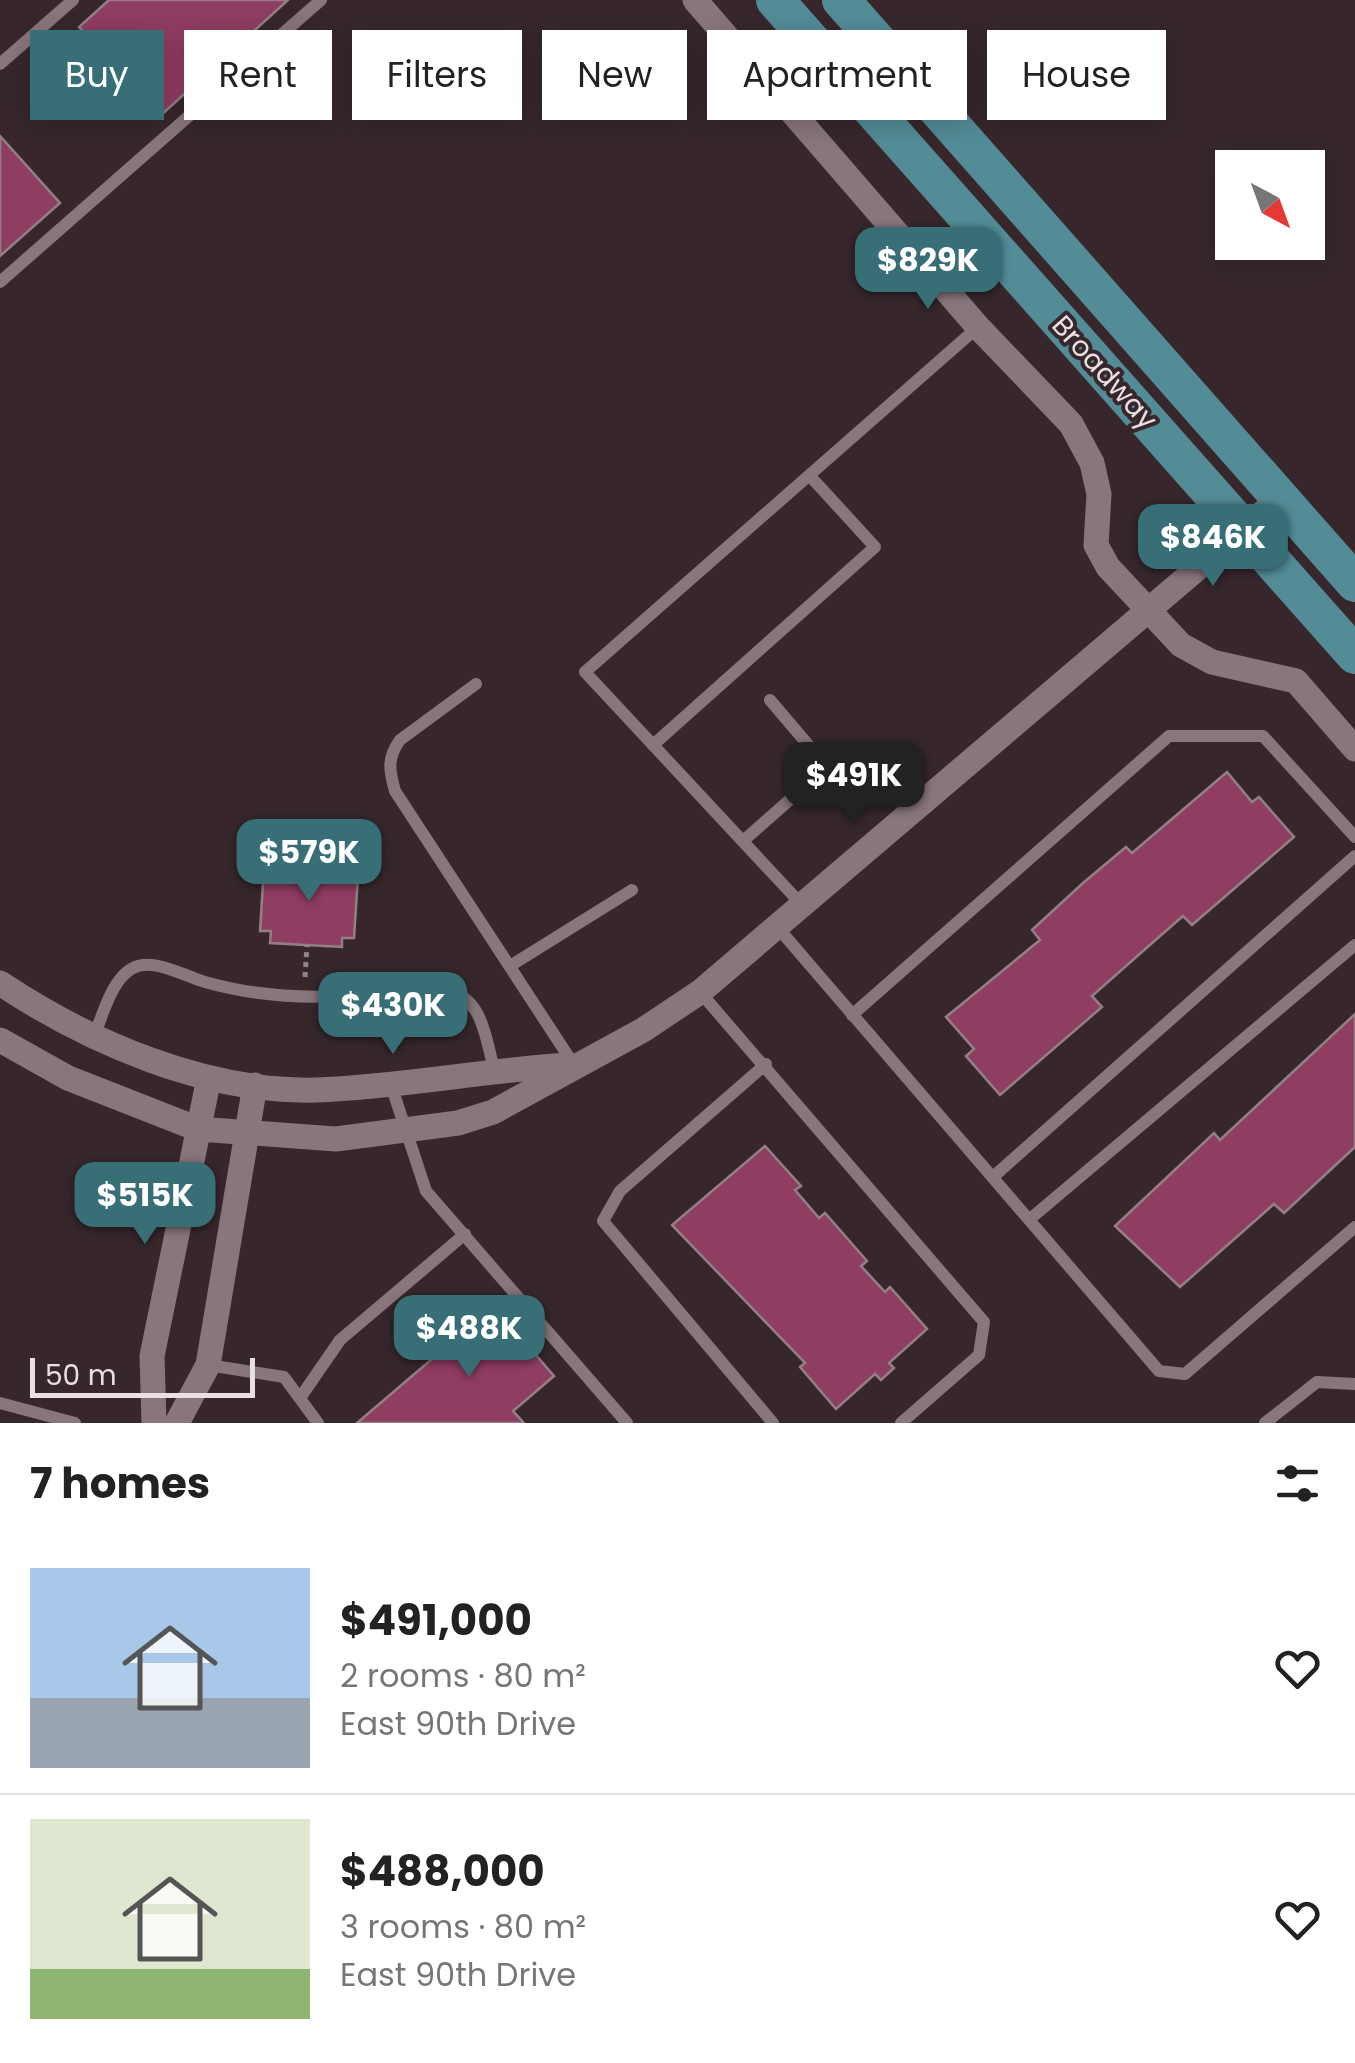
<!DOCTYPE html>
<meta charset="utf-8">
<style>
:root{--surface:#fff;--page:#f2f2f2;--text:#222;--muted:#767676;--line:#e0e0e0;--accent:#386e76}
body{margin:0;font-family:Poppins,sans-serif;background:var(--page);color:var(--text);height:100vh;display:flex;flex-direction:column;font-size:38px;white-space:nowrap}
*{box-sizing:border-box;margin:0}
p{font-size:32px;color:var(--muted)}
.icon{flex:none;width:55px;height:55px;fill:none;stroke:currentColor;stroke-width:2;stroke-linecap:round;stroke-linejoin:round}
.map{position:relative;height:1423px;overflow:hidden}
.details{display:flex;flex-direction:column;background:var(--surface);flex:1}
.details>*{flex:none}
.hud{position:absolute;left:30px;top:30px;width:1295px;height:90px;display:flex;gap:20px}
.needle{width:65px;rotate:139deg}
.buttons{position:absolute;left:1215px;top:150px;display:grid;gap:20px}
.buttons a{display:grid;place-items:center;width:110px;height:110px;border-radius:0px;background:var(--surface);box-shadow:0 5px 25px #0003;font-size:50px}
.scale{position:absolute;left:30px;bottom:25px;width:225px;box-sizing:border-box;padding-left:10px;border:5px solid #eadfe3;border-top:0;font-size:28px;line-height:35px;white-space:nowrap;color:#eadfe3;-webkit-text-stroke:8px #37272d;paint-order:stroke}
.price{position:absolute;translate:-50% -85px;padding:0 22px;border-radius:20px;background:var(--accent);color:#fff;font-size:32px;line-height:65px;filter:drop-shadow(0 2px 5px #0008)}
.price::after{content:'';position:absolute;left:50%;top:60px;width:30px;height:22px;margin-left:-15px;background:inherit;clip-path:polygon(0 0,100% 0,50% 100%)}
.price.selected{background:#222;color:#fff}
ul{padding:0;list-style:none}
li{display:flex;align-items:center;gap:30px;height:250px;padding:0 30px}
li+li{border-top:2px solid var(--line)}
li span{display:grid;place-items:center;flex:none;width:280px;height:200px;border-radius:0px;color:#555}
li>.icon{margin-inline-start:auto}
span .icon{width:120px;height:120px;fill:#fffc;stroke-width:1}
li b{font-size:42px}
h2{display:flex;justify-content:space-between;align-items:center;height:120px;padding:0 30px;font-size:42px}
.pill{padding:0 35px;border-radius:0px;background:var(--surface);box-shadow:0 5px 25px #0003;font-size:35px;line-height:90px}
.pill.selected{background:var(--accent);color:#fff}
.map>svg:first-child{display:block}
</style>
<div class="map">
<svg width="1355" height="1423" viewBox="0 0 1355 1423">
<rect width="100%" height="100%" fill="#37272d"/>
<g fill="#903d62" stroke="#938087" stroke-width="2.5">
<path d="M109,0H288L159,117L79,27Z"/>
<path d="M0,136L60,203L0,256Z"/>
<path d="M1227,772L1252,802L1259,797L1294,837L1192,925L1183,916L1143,951L1092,996L1102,1007L1000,1095L966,1056L974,1049L946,1017L1040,940L1032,930L1083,883L1126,847L1132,853Z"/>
<path d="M276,860L348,865L347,875L358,876L354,938H342V947L270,943L271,931H260L264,867L275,868Z"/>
<path d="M1355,1014V1147L1284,1213L1274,1204L1180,1287L1115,1226L1214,1133L1220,1140Z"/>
<path d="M765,1146L801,1186L795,1190L819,1218L825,1213L867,1261L861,1266L885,1292L890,1287L927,1329L889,1363L894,1368L881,1380L875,1374L836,1409L800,1367L805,1363L672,1225Z"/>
<path d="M494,1306L554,1376L513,1411L524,1423H357Z"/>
</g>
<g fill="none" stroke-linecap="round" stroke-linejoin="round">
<path stroke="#92858a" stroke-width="5" stroke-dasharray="5 5" stroke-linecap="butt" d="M305,977L307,945"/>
<g stroke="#89767d" stroke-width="12">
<path d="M0,64L73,0"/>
<path d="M0,282L321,0"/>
<path d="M476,684L400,740C387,758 389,770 395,791L574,1065"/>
<path d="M653,745L875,547L810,476"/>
<path d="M743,841L827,767L770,700"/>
<path d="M804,907L585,672L978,327"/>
<path d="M779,929L1159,1371L1185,1374L1355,1227"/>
<path d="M510,966L632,890"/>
<path d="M700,992L984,1322L979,1355L901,1423"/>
<path d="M852,1015L1169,736H1263L1355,837"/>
<path d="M94,1036C103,1015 113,973 138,966C158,960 187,977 205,982C285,1005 363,996 444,989C483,997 485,1036 494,1069"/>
<path d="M766,1064L620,1191L603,1221L773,1423"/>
<path d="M391,1085L426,1191L627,1423"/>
<path d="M993,1177L1355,856"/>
<path d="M1030,1219L1355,945"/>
<path d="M208,1365L284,1377L318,1423"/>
<path d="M300,1398L340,1340L465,1234"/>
<path d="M0,1403L75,1423"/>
<path d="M1265,1423L1317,1382L1355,1384"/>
</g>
<g stroke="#89767d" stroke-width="25">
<path d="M695,0L978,327L1071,424L1092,463L1099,494L1096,545L1108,567L1181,645L1212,662L1296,681L1355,749"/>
<path d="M0,983C90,1043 207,1093 316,1090C401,1087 484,1070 569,1065"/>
<path d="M0,1040L68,1078L198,1129L336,1139L458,1123L493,1112L643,1030L700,992L1280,498"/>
<path d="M154,1423L152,1356L209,1078"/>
<path d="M177,1423L208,1365L255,1085"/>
</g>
<g stroke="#538c97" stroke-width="38">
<path d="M775,0L1355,655"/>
<path d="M841,0L1355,583"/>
</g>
</g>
<g text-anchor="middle" stroke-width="8" stroke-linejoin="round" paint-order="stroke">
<g font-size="28" fill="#eadfe3" stroke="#37272d">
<text transform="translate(1105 372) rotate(48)" y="10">Broadway</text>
</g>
</g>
</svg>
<div class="buttons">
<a><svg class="needle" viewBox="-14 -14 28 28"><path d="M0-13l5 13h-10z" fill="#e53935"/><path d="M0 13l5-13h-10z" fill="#767676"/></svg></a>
</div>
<div class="scale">50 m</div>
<b class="price" style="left:928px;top:312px">$829K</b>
<b class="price" style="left:1213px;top:589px">$846K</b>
<b class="price selected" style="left:854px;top:827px">$491K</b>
<b class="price" style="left:309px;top:904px">$579K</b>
<b class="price" style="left:393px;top:1057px">$430K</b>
<b class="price" style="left:145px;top:1247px">$515K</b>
<b class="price" style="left:469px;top:1380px">$488K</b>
<div class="hud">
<a class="pill selected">Buy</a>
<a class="pill">Rent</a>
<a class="pill">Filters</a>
<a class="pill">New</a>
<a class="pill">Apartment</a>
<a class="pill">House</a>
</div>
</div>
<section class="details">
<h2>7 homes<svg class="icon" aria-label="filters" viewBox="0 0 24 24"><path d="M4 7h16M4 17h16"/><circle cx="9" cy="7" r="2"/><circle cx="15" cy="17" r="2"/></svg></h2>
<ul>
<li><span style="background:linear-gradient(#a9c7e8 65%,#9aa5b1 0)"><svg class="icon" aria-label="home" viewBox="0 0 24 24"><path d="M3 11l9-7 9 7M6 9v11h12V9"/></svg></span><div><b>$491,000</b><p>2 rooms · 80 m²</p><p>East 90th Drive</p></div><svg class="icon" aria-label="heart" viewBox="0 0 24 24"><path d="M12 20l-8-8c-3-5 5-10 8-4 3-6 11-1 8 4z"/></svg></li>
<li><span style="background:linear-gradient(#dfe7d0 75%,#8fb573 0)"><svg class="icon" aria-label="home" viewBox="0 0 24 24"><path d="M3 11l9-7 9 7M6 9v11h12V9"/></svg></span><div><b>$488,000</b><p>3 rooms · 80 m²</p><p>East 90th Drive</p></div><svg class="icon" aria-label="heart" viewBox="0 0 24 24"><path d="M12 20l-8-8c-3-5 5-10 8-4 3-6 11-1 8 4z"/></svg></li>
</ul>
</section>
